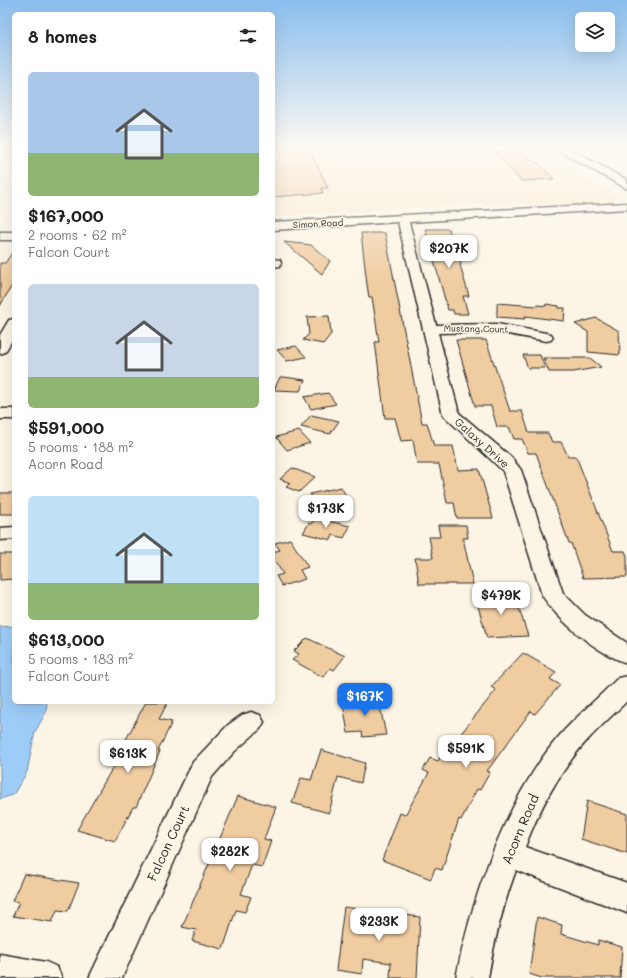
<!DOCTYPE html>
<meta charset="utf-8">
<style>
:root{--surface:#fff;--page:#f2f2f2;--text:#222;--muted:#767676;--accent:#1a73e8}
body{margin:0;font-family:Mali,sans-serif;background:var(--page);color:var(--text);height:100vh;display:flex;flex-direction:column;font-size:15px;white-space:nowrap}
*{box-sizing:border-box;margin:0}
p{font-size:13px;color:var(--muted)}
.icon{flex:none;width:22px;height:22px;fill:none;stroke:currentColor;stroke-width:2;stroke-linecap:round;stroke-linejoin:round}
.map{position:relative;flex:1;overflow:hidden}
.panel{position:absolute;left:12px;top:12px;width:263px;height:692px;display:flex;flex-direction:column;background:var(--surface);border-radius:6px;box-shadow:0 4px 16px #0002}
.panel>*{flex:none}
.tools{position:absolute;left:575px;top:12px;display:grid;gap:8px}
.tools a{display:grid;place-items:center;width:40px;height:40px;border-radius:6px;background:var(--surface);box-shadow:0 4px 16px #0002;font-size:20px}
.price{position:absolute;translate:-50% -34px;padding:0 9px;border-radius:8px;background:#fff;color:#222;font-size:13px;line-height:26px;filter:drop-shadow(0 1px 2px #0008)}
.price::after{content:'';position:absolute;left:50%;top:24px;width:12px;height:9px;margin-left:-6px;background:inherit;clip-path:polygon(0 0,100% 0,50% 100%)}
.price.on{background:var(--accent);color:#fff}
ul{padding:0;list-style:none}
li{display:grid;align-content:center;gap:8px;height:212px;padding:0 16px}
li span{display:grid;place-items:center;height:124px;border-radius:6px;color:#555}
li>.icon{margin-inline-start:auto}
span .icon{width:72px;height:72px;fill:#fffc;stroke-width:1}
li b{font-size:17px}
h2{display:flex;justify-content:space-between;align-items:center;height:48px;padding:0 16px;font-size:17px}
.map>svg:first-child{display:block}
</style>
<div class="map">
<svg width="627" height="978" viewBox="0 0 627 978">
<rect width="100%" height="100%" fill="#fcf5e5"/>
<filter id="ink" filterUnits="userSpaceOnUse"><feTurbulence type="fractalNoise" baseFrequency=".025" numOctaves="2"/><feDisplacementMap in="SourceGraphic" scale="8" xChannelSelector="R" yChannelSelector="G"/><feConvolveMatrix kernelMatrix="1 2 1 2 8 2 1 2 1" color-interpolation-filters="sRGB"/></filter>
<g filter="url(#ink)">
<path fill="#f8e9d1" d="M273,148H534L617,196L613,202L542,205L494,204L273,216Z"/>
<path fill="#9dccf8" stroke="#6f8ca6" d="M14,626V702H47L46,712L35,732L27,772L13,795L0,799V627Z"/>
<g fill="#f0cca1" stroke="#2b2b2b">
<path d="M273,148H309L328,188H321L323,193L273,197Z"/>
<path d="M514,150L539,164L554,179L521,181L494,152Z"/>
<path d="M425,229H449L461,265H460L469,296H463L468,314H454L453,310H448Z"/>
<path d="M361,233H385L422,423H427L434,446H453L458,470L479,469L493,518H457L454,503H447L439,464H417L413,440L401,441L395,418H385L375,342H379L372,297H369L367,285Z"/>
<path d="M284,242L311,245L330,261L322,274Z"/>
<path d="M14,250V282L0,306V263H5Z"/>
<path d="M497,303L537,306V305L546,306V304L559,306V308H565L564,321L525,316V319L497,317Z"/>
<path d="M329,316L331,334L323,344L303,340L309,334L307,317Z"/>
<path d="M596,318L619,331L620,355L588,352V332L575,324Z"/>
<path d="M456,340H486L510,411H522L529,433H548L552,442H561L568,456H576L613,551H625L627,556V577L583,578L571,543H569L536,453H528L522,439H514L509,427H497L491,406H475Z"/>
<path d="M296,346L306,357L287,361L277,350Z"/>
<path d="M523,355H540L545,368H528Z"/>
<path d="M543,358H590L601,367L573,372H549Z"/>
<path d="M280,377H284L305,380L300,391L274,390Z"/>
<path d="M328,393L336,404L311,409L304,397Z"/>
<path d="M311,415L339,421L330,434L301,427Z"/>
<path d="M299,431L310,443L287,450L276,437Z"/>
<path d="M292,468L315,477L299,492L286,487L290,483L280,479Z"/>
<path d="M341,487L352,506L321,512L310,494Z"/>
<rect x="0" y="493" width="14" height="21"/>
<path d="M315,518L350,526L344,538L333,535L331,540L303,533L309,523L311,524Z"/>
<path d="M438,525H466L468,538H463L473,584H419L415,558H433L429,537H440Z"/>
<path d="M290,539L308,567L300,570L305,579L282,586L276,576L283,574L273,558V552L280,550L275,543Z"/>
<path d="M0,554H14V579L0,580Z"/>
<path d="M514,593L528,636L487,638L475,595Z"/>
<path d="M307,638L345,656L334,670L330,668L323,677L292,660L299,654L294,651Z"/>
<path d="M523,653L556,672L550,679L560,685L535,714L531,711L487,771L490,772L480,790L477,789L461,820L459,819L442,870L435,868L431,879L382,860L400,813L405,815L429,773L423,770L430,758L438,761L444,751L446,752L496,690L491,687Z"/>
<path d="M378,697L386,735L363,737L362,732L348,733L343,704L354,703L353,698Z"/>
<path d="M146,702H168L159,719L172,722L158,751H160L136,807H133L115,841L77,830L117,760L108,758L117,741L124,743Z"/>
<path d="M321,750L365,763L361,783L338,777L329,813L292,803L301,778L311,780Z"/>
<path d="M238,796L276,807L264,839L271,841L262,867L252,865L241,894L251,897L245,912L236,910L223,949L192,941L196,930L182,927Z"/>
<path d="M587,801L627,814V854L581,839Z"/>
<path d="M24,874L79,883L68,911L57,910L52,922L13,916L19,902L12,901Z"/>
<path d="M344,907L420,917L417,978H390L391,963L363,959L362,974L336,970Z"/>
<path d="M537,917L562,925L561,934L598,945V940L622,947L620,978H542L529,974Z"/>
</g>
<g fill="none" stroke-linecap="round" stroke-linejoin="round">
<g stroke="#2b2b2b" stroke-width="3">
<g id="minor">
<path d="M627,203V209L409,222L436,325L497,324L546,333L551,334L553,337L551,340L546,341L497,332L438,333L459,413L511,457L521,470L563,593L585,615L627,643V663C598,654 558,621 542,595L503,471L443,415L398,222L273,230V222Z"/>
<rect x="0" y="232" width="14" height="8"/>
<path d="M273,259L280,260L281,263L280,266L273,267Z"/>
<path d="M14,319V337L5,352L0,354V335L9,320Z"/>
<rect x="0" y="409" width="14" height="10"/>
<path d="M14,527V539L0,540V528Z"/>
<path d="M627,676V701C607,721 583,741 567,766C549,791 536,818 525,847L627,883V913L516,870C503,905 494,941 488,978H456C471,901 501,814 548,750C568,723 595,701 618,678Z"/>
<path d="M251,712L260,715L264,722L260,729L234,752L212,777L122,978H89L193,762L228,725L242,715Z"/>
<path d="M0,954L46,962L57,967L62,978H0Z"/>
</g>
</g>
<g stroke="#2b2b2b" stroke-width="3">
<path id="major" d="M554,148H568L627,180V189Z"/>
</g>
<use href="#minor" fill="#fcf5e5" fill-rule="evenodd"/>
<use href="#major" fill="#fcf5e5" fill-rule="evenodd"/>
</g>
</g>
<linearGradient id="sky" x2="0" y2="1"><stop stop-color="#8abeee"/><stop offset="0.52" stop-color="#fefaf3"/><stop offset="1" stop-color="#fefaf3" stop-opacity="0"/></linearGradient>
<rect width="627" height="285" fill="url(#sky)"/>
<g text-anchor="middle" stroke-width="3" stroke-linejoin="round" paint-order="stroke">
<g font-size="9" fill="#2b2b2b" stroke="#fcf5e5">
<text transform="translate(318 224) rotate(-3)" y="3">Simon Road</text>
<text transform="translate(476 329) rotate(1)" y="3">Mustang Court</text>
</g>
<g font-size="11" fill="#2b2b2b" stroke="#fcf5e5">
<text transform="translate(482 443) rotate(42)" y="4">Galaxy Drive</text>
</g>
<g font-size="13" fill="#2b2b2b" stroke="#fcf5e5">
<text transform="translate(520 829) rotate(-67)" y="5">Acorn Road</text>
<text transform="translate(168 843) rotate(-65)" y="5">Falcon Court</text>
</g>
</g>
</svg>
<div class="tools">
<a><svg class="icon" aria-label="layers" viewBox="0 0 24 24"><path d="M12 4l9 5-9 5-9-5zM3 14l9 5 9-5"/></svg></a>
</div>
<b class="price" style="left:449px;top:269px">$207K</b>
<b class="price" style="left:326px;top:529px">$173K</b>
<b class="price" style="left:501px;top:616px">$479K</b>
<b class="price on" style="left:365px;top:717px">$167K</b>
<b class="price" style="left:466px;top:769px">$591K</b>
<b class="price" style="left:128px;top:774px">$613K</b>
<b class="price" style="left:230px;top:872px">$282K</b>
<b class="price" style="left:379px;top:942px">$233K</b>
<section class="panel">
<h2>8 homes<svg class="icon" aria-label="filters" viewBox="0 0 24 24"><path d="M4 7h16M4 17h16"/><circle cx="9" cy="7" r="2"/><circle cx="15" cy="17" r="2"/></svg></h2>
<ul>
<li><span style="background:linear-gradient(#a9c7e8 65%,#8fb573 0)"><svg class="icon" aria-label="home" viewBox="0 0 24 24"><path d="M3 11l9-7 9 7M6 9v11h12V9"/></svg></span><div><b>$167,000</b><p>2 rooms · 62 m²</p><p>Falcon Court</p></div></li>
<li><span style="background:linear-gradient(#c9d6e8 75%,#8fb573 0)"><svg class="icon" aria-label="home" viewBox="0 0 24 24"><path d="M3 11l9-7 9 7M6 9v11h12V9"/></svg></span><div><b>$591,000</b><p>5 rooms · 188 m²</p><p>Acorn Road</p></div></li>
<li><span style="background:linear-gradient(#bfe0f5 70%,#8fb573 0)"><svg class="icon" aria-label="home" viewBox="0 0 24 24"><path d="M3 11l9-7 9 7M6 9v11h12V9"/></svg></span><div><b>$613,000</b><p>5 rooms · 183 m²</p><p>Falcon Court</p></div></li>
</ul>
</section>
</div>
